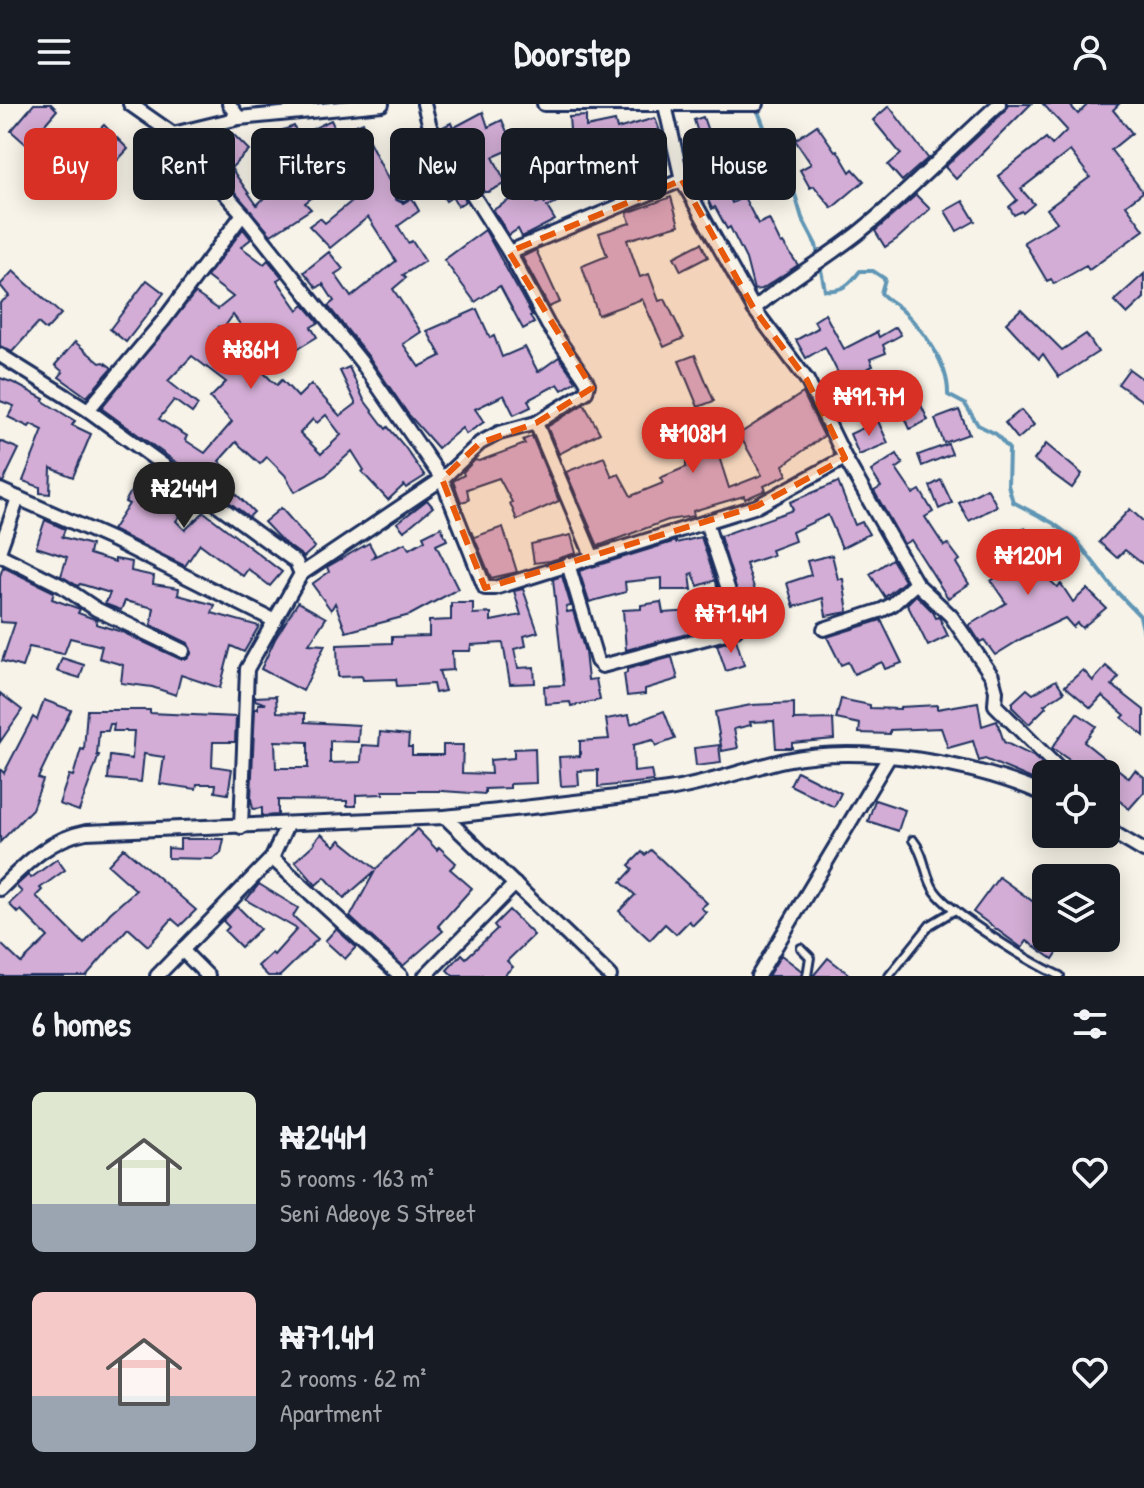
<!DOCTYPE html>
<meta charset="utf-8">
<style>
:root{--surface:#171b24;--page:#20242c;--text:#f1f3f6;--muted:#9ea1a6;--accent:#d93025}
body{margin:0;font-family:"Patrick Hand",sans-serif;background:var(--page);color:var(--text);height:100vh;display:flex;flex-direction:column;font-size:30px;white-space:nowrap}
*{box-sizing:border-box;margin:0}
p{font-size:26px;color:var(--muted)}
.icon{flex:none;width:44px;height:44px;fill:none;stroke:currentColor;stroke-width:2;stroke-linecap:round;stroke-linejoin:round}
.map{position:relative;height:872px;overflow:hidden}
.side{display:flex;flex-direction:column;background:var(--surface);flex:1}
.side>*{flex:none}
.hud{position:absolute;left:24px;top:24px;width:1096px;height:72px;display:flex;gap:16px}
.tools{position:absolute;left:1032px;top:656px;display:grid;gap:16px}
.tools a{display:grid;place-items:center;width:88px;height:88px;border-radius:12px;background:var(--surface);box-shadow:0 4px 20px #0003;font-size:40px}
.price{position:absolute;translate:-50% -68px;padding:0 18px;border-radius:28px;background:var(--accent);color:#fff;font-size:26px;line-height:52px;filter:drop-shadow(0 2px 4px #0008)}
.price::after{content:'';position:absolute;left:50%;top:48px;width:24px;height:18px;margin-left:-12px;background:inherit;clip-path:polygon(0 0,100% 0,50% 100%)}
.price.on{background:#222;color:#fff}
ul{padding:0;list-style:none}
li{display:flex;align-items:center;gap:24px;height:200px;padding:0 32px}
li span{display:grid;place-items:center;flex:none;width:224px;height:160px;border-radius:12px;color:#555}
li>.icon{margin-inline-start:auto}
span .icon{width:96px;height:96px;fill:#fffc;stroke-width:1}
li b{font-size:34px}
h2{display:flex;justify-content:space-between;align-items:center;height:96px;padding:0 32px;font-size:34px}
.pill{padding:0 28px;border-radius:12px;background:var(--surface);box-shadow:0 4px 20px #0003;font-size:28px;line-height:72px}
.pill.on{background:var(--accent);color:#fff}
header{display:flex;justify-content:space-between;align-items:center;height:104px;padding:0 32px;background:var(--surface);font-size:36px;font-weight:700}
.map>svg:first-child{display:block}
</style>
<header><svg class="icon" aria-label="menu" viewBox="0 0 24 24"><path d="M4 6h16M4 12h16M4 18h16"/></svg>Doorstep<svg class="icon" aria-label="person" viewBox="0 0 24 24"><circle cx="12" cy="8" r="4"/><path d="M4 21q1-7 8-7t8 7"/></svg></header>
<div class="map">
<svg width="1144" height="872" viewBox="0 0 1144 872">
<rect width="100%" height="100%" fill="#f7f3e8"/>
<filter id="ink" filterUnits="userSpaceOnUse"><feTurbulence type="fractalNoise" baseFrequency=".0125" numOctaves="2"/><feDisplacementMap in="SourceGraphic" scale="16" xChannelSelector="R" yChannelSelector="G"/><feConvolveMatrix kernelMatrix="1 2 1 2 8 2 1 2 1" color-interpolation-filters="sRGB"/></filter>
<g filter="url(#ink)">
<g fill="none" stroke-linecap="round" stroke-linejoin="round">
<path stroke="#6196b5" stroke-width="4" d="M756,2L782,70L794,87L802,114L816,141L825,186C842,188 850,180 860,167H873L885,175L881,189C887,196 894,199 901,205C923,225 949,260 948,291L965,300L978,321L996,330L1009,345L1008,381L1013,398L1053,419L1077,437L1114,485L1140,512L1144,529"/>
</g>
<g fill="#d3add5" stroke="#1b2f5e" stroke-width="2" fill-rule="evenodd">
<path d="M34,0H51L57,6L27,41L11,27Z"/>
<path d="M1008,0H1031L956,75L945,63L1005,7Z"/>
<path d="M1043,0H1069L1078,10L1088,0H1119L1113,6L1132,29L1111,46L1143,88L1126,101L1144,126L1089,166L1086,162L1054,180L1051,175L1047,177L1024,138L1057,118L1047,105L1090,73L1070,47L1021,85L1034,100L1023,109L1022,107L1014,111L1009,103L1017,96L998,72L1046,34L1052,41L1067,26Z"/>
<path d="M889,2L928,54L902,77L888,61L901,50L873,16Z"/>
<path d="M483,8L488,23L502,16L514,44L493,53L506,79L488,88H484L475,70L466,63L441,24L451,19L453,24Z"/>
<path d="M586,12V23L615,17L617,25L655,14L662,33L667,60L631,69L626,52L602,57L604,61L585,67L570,26L569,13Z"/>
<path d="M703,13L710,33L731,25L744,55L718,66L732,99L744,93L758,120L769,115L781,140L783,139L798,161L762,185L754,186L746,155L730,123L727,125L715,103L712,105L694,63H691L687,34L699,32L694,16Z"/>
<path d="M331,16L337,29L363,18L369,37L389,77L391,76L395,83V95L403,99L412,94L419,107L398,122L408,139L412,137L425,157L403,171L406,174L393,185L421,228L403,240L419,263L441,252L427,227L477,205L490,234L494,232L502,253L525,243L538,268L559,253L576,277L562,286L558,280L528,296L531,303L514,311L504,291L475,305L484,318L466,330L462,324L438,344L408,310L369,253L328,202L334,197L323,180L317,184L304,168L329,148L343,165L335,170L351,193L396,157L368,113L330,144L309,122L320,114L325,119L357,93L348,79L346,80L330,50L326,52L318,37L302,45L303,47L279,55L285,63L275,71L259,45L277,28L294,22L298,32Z"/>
<path d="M104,21L128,45L115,59L90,34Z"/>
<path d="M817,21L835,47L837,46L850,68L853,65L864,77L832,104L814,82L810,84L800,66L811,60L795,36Z"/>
<path d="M228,29H232L249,46L231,64L257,101L282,76L298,92L314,80L320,87L305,99L311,105L271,131L205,53Z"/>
<path d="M448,68L466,97L458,102L452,93L446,97L434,77Z"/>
<path d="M531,83L537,99L543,97L545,100L543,91L556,84L562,95L547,103L555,116L522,133L518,125L509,131L493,106Z"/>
<path d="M916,91L930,105L897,135L885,143L875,127Z"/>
<path d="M671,93L679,121L627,136L640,173L649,170L659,197L665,195L684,234L664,243L642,195L598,211L582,162L607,152L599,129L630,119L627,109Z"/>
<path d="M963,97L975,117L957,127L945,107Z"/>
<path d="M243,125L251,135L241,143L264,160L268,156L282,173L277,176L298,206L304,201L316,215L318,219L311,223L317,233L289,250L284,259L259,245L233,211L223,225L218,222L222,227L211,243L240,264L250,255L272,277L277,281L282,276L298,293L311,280L340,312L356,300L340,267L349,263L364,296L386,325L388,323L404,342L425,372L406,384L404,381L388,396L362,368L364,366L352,347L326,371L295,388L285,371L267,353L260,360L236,338L219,357L224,362L210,378L189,360L186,364L173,356L101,304L195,189L218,205L233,193L207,173ZM192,252L226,278L210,294L232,318L205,349L185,336L187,332L159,315L174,296L192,309L198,301L168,277ZM326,311L341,331L321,350L300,329L313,315L317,319Z"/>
<path d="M485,126L532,211L530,212L534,219L523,225L500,182L475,198L444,156Z"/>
<path d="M701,139L708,153L681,167L674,153Z"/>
<path d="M536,146L560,198L549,203L522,153Z"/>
<path d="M13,167L61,210L46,226L38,219L12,248L0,242V199L9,192L0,181Z"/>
<path d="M1144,170V194L1127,210L1114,197Z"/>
<path d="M147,176L164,189L126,238L110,225Z"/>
<path d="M1021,205L1062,246L1086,230L1098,248L1059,273L1043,250L1039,255L1006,219Z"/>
<path d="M825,210L844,245L877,228L879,233L896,223L901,231L883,241L886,249L870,255L873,262L842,277L825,243L806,254L796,236L818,224L814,217Z"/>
<path d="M75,238L100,259L104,258L112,264L87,293L59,273L63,268L55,261Z"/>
<path d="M695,251L714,297L698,303L679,257Z"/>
<path d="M1129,265L1144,276V298L1118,280Z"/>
<path d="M0,274L14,279L44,295L43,297L75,317L72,321L91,330L73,373L51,364L50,390L40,389V383L23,377L43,326L31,320L29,323L8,313L14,302L0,297Z"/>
<path d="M914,286L928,316L910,325L896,295Z"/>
<path d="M803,289L824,332L783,361L787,371L764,382L766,386L745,395L744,392L693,407L694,412L668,416L598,442L566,368L604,353L612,373L619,370L631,392L663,379L660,374L686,363V355L674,328L707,315L729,384L762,371L739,330Z"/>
<path d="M584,300L600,329L559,350L547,323Z"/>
<path d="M959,306L969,330L944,339L935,315Z"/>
<path d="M1021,306L1034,321L1018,335L1005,319Z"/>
<path d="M878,317L888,339L859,351L850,330Z"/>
<path d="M532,332L559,397L517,416L510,399L512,398L499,374L467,385L469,396L461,398L453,377L464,371L463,368L475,356L479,357L525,340L523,336Z"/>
<path d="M0,337L19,345L3,378L0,377Z"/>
<path d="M948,340L952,350L922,362L918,351Z"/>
<path d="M1046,340L1082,370L1072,384L1034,356Z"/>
<path d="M897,350L903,360L896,365L913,390L920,386L933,408L925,413L944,442L948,440L960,456L956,459L969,480L948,494L911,436L904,440L874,387L881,383L871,367Z"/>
<path d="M144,365L163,376L161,379L193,397L176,417L185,426L204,408L282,468L270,482L248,465L243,472L200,440L185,462L112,426L129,400L125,398Z"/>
<path d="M941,376L952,399L939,405L930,382Z"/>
<path d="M838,378L855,421L862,418L869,430L842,444L828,411L792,428L795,437L771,446L773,451L746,460L765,516L747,521L720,432L793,406L790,398Z"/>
<path d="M229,383L254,408L249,413L221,392Z"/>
<path d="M987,384L997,402L969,417L959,399Z"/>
<path d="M427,396L433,403L404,427L397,419Z"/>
<path d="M281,404L315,443L304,453L282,437L264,418Z"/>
<path d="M1130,405L1144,418V461L1125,446L1117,454L1099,438Z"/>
<path d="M45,416L65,425L62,433L91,441L89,450L115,458V455L132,458L131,467L154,472L153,480L179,484L178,491L215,501L212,509L259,522L244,548L231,542L220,584L181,571L176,591L152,583L121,579L123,561L99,554L102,542L70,534L64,550L29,543L22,563L2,557L15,519L0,518V472L3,463L54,488L52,495L80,505L78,509L97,516L96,520L122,528L180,555H187L191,550L188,539L151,521L154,504L125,497L121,506L105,500L110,489L80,480L78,482L61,472L67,453L36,443Z"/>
<path d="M441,423L447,436L436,441L458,485L410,511L346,528L335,499L331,506L312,480L329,468L327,463L369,439L375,450L373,453L405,439L409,445L425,436L423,432Z"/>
<path d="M503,423L517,468L491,474L474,433Z"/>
<path d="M1025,424L1041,450L1037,452L1048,462L1042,469L1057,483L1061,480L1073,498L1087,485L1106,504L1082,524L1077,519L1073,523L1065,514L1021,535L995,551L984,536L980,538L969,521L1006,499L991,477L1002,469L989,442Z"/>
<path d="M571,431L576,449L550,457L534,459L531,440Z"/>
<path d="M701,433L726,508L720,509L716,476L698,482L693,469L690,470L692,486H662V474L625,478L626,488L589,498L579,467L676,437V439Z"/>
<path d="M832,451L838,475H843L848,508L826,512L823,494L794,503L787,479L811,471L807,457Z"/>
<path d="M892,455L905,477L885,493L870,470Z"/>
<path d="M562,472L571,502L566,503L567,508L573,507L585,548L588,576L596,575L600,596L571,602L570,598L545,600L544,582L564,581L553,475Z"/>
<path d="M523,485L538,528L524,532L526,542L514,545L518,564L534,563L535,579L510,580L503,539L471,541L470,547H452L453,566L439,567L445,587L435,589L433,580L397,582L396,575L363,576L362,572L338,573L337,541L392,539V533L429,532V517L451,516V499H473V510L491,509V517L521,511L514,487Z"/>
<path d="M916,491L933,508L936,514L939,513L948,532L928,542L907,500Z"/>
<path d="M298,498L326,514L309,540L325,541L303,587L261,565L275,535Z"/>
<path d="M661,498L663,509L693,507L695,528L626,546L623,506L641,505V501Z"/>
<path d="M881,516L902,559L885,565L882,558L854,570L848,558L841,561L827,533Z"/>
<path d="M736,535L744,561L726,567L717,541Z"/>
<path d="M672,553L678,575L645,585V590L627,592L624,570L627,569V565Z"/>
<path d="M62,554L84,561L80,574L57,567Z"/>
<path d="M1106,562L1119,573L1112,581L1144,606V632L1122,614L1125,611L1102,592L1091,604L1065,582L1083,566L1093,577Z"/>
<path d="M1056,576L1064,588L1044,601L1046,603L1029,620L1012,603V599L1027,585L1033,590Z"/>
<path d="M0,589L22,606L0,638Z"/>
<path d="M276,592L277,608L305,609V618L359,621L358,638L330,637V659L361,658L362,641L379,642L380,628L409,631L408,643H412V651H443V641H463L462,669L491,670L490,656L514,654V645L535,644L536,679L510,680V684L485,685V690L442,687H383V690L356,691V702H347V697L278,696V711L262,712V704L253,705L251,695L253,648L255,605H258V600H266L255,596V593ZM275,637L308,638V664H276Z"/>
<path d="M841,595L870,601V604L900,605V603L937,601V605L978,598L982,622L997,617L1004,638L1033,652L1043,661L1041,666L1046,669V681L985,655L979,657L973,637L948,644L941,624L890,626V630L859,629L860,620L836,615Z"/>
<path d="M44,596L71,606L38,674L43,676L32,705L0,738V665L4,669L33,613L37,616Z"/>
<path d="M794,599V616L833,615L834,635L792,639V644H776L774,617L750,618L751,621L734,625L738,644L722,647L715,608L751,601Z"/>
<path d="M87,606H150V609L236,613L235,638H213L212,662L232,665L228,690L215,688L216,680H197L196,685L160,680L164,653L144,650L141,678L108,675L110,652L132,655L134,627H113L114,620H110L108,627H99L97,651H99L79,707L59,700L69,671L73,672L81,645L84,646Z"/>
<path d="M664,607L675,635L656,642L653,636L633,641L634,668L651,666L653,677L598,683V666L578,667L579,681L561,682L559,653L580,652V637L609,635L606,615L629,611L631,620Z"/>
<path d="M1077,609L1096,622L1084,638L1129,674L1135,666L1144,673V688L1129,705L1106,685V670H1080L1072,663L1075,660L1052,644Z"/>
<path d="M719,641L721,659L696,662L694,644Z"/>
<path d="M797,667L841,689L834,703L790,681Z"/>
<path d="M875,696L905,706L898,727L868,717Z"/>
<path d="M417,725L437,746L439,743L456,759L450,765L472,784L438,822L443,827L403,862L350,813L375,767L344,794L325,773L316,781L295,757L315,739L314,738L321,730L335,742L340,736L376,765Z"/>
<path d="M180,735H224L221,749L212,755L168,754V744L180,745Z"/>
<path d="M124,744L196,806L180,822L172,815L148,842L128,824L86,872H0V839L21,859L48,833L21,806L18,809L9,800L22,788L16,782L28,771L31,774L57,755L65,766L40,784L42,786L36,792L84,840L110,809L136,786L108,761Z"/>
<path d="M651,746L707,799L701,804L706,808L693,821L689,817L676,830L665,820L650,836L619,807L635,791L621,778L633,765L629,761L642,748L645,751Z"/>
<path d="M999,773L1046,807V834H1067L1053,855L1027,837L1022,844L973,808Z"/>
<path d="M259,780L298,804L293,812L318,835L280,872H268L258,862L272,849L274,851L297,825L246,796Z"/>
<path d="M237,802L260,825L241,843L225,827L229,823L223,817Z"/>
<path d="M509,806L534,831L507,857L513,863L503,872H453L447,866L462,850L466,854L497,825L494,821Z"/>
<path d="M336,825L356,843L345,855L325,837Z"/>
<path d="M781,851L802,867L801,872H768Z"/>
<path d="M828,854L851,872H813Z"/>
</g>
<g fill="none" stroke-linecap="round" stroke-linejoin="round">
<g stroke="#1b2f5e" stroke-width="12">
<g id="service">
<path d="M913,736C926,752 924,771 935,787C951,810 1033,860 1060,872"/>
<path d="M801,844L810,853L807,872"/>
<path d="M889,872L930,821L955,806"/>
</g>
</g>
<g stroke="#1b2f5e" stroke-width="18">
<g id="minor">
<path d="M130,0L173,30L243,110L362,259L442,375L485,484H495L757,402L845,354"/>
<path d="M229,0L239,14"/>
<path d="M544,0H757"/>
<path d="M665,1L682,76L754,205L807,276L845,354L916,479L951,512L992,572L996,587L995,601L1064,670"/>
<path d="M173,30L239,14L382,0"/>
<path d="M402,90L410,66L430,23"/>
<path d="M509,148L682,76"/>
<path d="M754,205C788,175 828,154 863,125C911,86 953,41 999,0"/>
<path d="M0,251L88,306L296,458L301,470L247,565L241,723"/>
<path d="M88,306L163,217L243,110"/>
<path d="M536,319L593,454"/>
<path d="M0,386L113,436L275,517"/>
<path d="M0,445L18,394"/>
<path d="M0,451L62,482L96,505L183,547"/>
<path d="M568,460L597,557L602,562L729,528L736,525L739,518L706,418"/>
<path d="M301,470L442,375L480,339L499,329L536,319L586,288L588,280L584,273L548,221L509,148L430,23L424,0"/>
<path d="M824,525L882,506L893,500L916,479"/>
<path d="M445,713C519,704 594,697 668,686C709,680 745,665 785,656C862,640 975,659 1046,691"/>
<path d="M1106,721L1117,731L1144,747"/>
<path d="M272,754L401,872"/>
<path d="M0,785C26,760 49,735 86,728L445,713L610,872"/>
<path d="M183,847L208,872"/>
<path d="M157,872L272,754L287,721"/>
<path d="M425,872L515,780"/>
<path d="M758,872L889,653"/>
</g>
</g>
<use href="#service" stroke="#f7f3e8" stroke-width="6"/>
<use href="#minor" stroke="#f7f3e8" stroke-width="12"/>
</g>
</g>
<path fill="#e8590c" fill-opacity="0.2" stroke="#e8590c" stroke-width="6" stroke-dasharray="16 10" stroke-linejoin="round" d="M682,76L754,205L807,276L845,354L757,402L485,484L442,375L480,339L536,319L592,284L509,148Z"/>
</svg>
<div class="tools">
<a><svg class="icon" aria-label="locate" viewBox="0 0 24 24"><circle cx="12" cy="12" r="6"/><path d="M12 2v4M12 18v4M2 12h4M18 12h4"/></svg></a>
<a><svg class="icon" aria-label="layers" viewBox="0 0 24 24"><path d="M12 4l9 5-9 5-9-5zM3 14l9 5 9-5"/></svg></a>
</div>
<b class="price" style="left:251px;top:287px">₦86M</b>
<b class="price" style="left:869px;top:334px">₦91.7M</b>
<b class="price" style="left:693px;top:371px">₦108M</b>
<b class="price on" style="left:184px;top:426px">₦244M</b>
<b class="price" style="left:1028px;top:493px">₦120M</b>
<b class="price" style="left:731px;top:551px">₦71.4M</b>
<div class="hud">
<a class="pill on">Buy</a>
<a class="pill">Rent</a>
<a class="pill">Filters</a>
<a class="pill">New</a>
<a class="pill">Apartment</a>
<a class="pill">House</a>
</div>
</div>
<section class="side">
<h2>6 homes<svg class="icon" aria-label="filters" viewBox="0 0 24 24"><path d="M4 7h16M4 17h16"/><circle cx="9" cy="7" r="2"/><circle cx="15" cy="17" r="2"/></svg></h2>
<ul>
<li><span style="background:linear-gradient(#dfe7d0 70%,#9aa5b1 0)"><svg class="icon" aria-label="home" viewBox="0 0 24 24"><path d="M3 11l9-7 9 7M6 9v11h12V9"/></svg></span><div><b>₦244M</b><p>5 rooms · 163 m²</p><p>Seni Adeoye S Street</p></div><svg class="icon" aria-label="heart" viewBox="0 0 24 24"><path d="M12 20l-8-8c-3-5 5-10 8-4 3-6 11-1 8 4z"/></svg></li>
<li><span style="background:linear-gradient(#f6c9c9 65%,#9aa5b1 0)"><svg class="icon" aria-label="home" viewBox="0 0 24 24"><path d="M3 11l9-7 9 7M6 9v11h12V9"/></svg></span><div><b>₦71.4M</b><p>2 rooms · 62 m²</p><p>Apartment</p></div><svg class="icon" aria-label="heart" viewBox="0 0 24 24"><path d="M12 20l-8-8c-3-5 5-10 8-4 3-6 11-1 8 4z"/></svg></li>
</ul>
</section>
